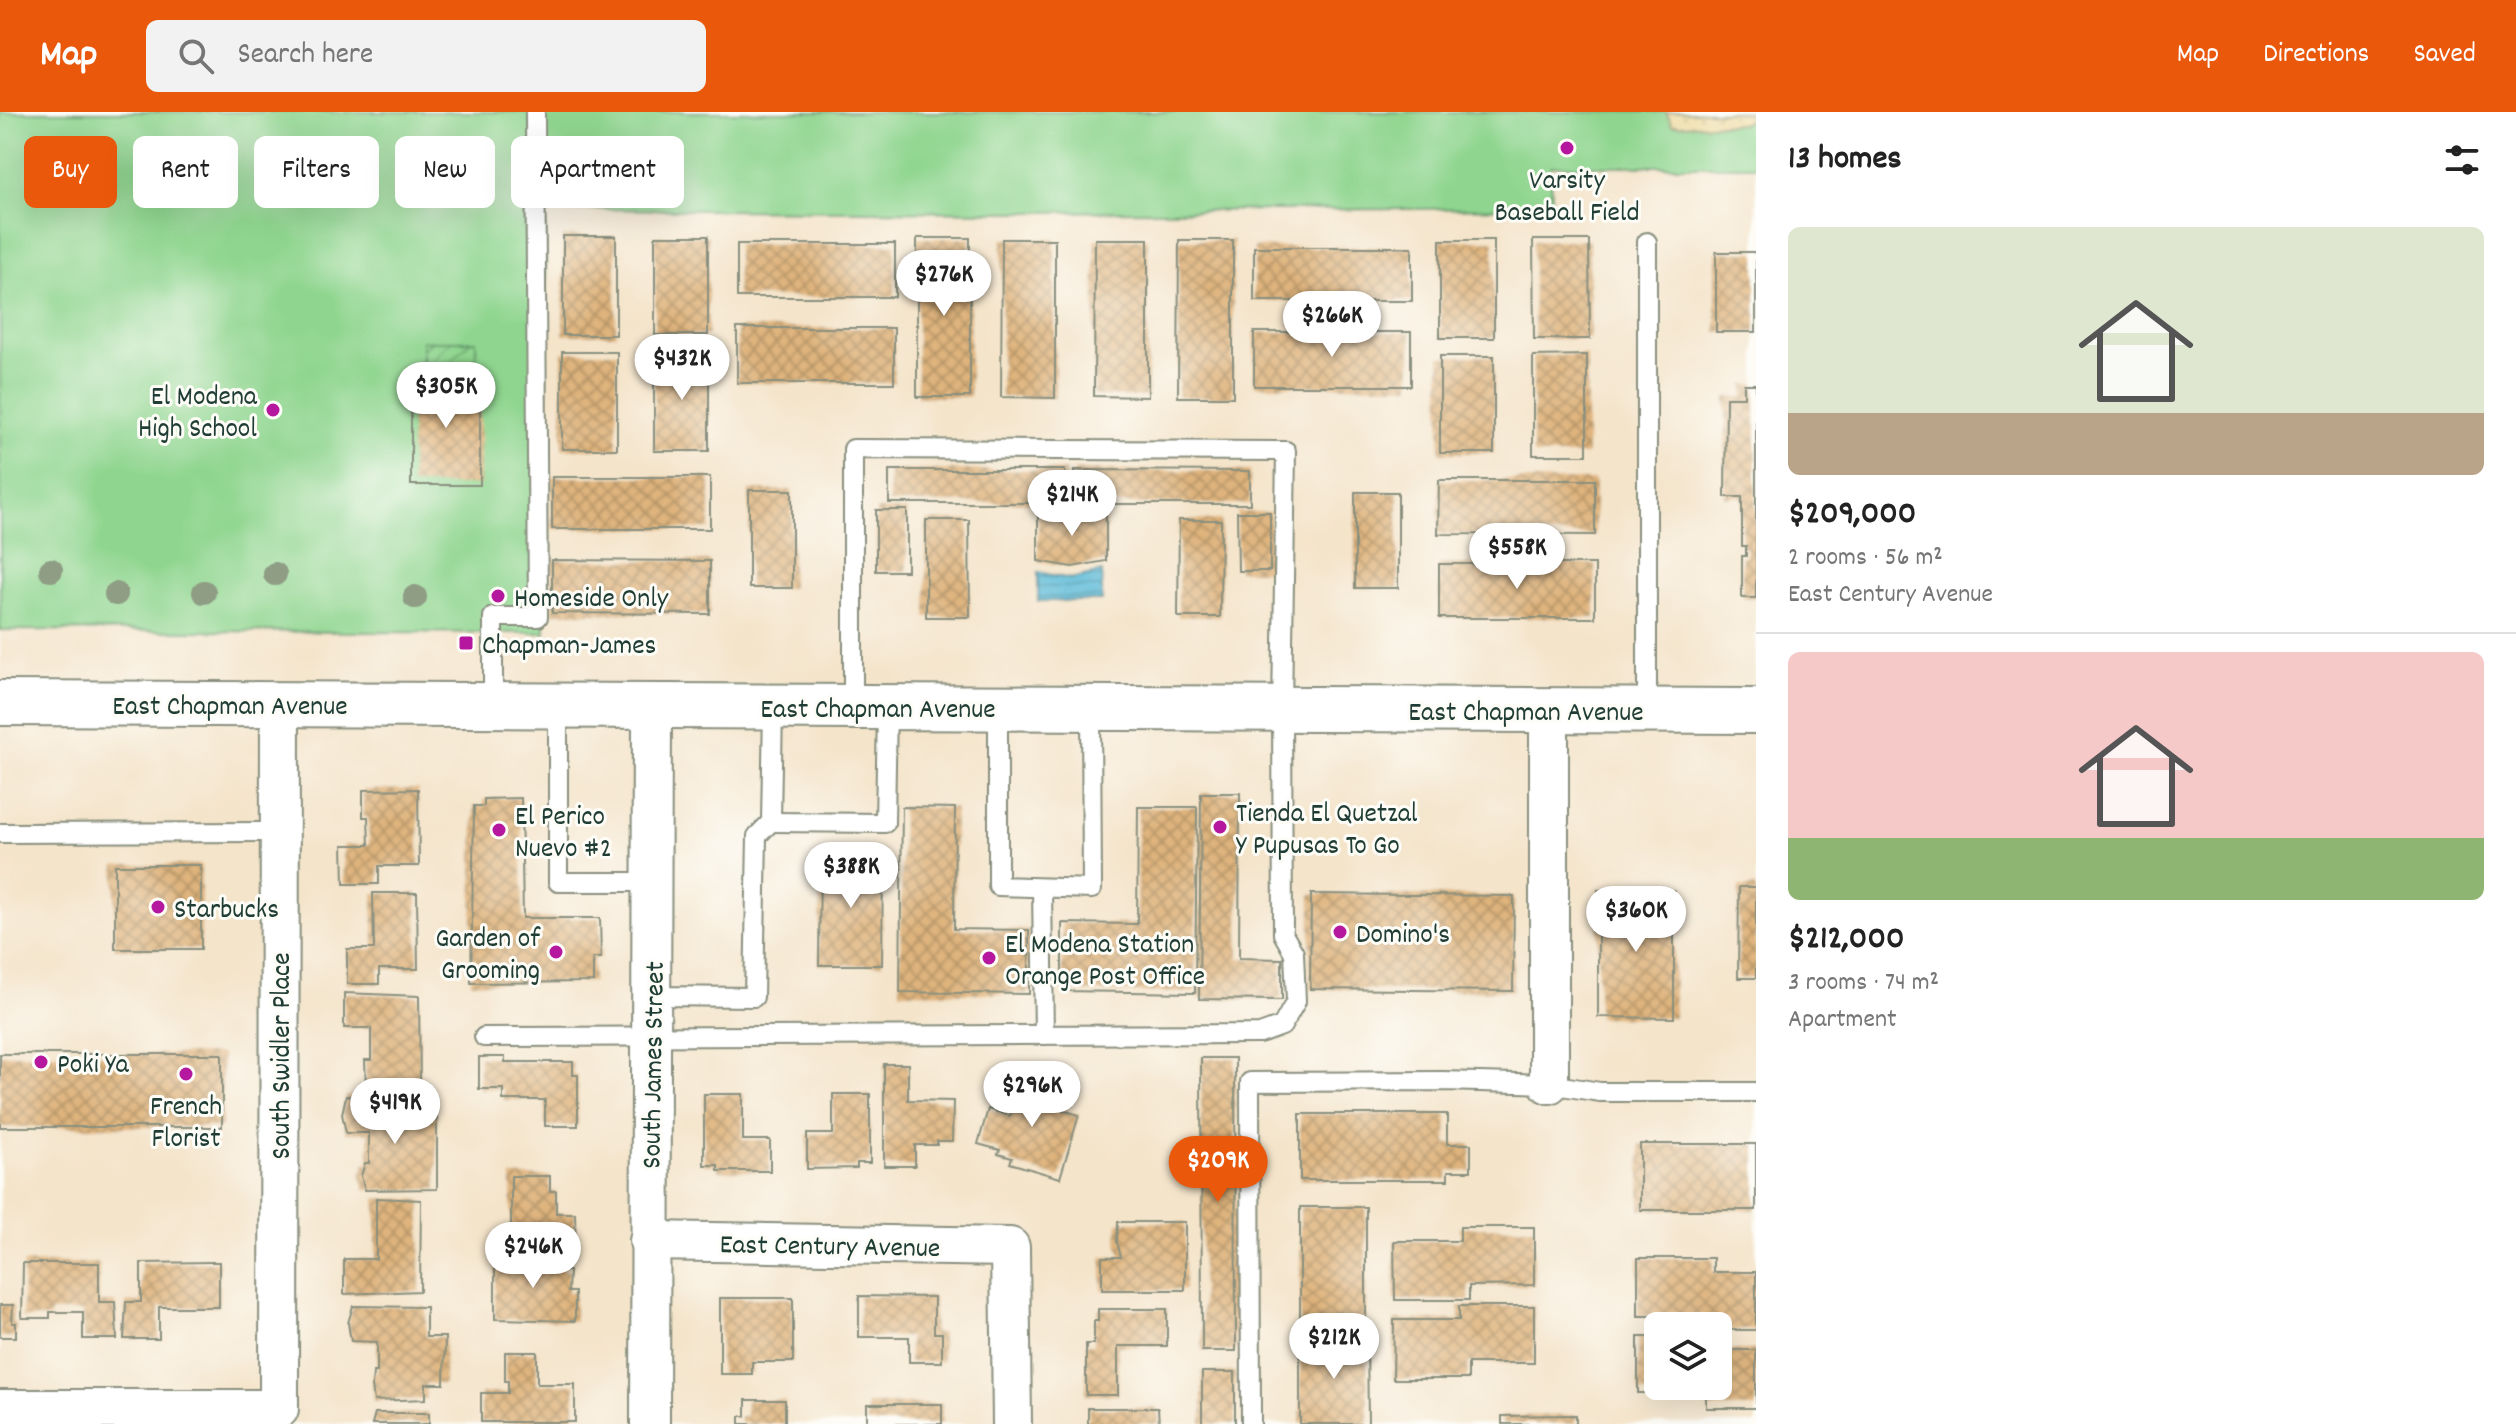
<!DOCTYPE html>
<meta charset="utf-8">
<style>
:root{--surface:#fff;--page:#f2f2f2;--text:#222;--muted:#767676;--line:#e0e0e0;--accent:#ea580c}
body{margin:0;font-family:Dekko,sans-serif;background:var(--page);color:var(--text);height:100vh;display:flex;flex-direction:column;font-size:30px;white-space:nowrap}
*{box-sizing:border-box;margin:0}
p{font-size:26px;color:var(--muted)}
.icon{flex:none;width:44px;height:44px;fill:none;stroke:currentColor;stroke-width:2;stroke-linecap:round;stroke-linejoin:round}
.map{position:relative;flex:1;overflow:hidden}
.side{display:flex;flex-direction:column;background:var(--surface);width:760px}
.side>*{flex:none}
.hud{position:absolute;left:24px;top:24px;width:760px;height:72px;display:flex;gap:16px}
.controls{position:absolute;left:1644px;top:1200px;display:grid;gap:16px}
.controls a{display:grid;place-items:center;width:88px;height:88px;border-radius:12px;background:var(--surface);box-shadow:0 8px 32px #0002;font-size:40px}
.price{position:absolute;translate:-50% -68px;padding:0 18px;border-radius:28px;background:#fff;color:#222;font-size:26px;line-height:52px;filter:drop-shadow(0 2px 4px #0008)}
.price::after{content:'';position:absolute;left:50%;top:48px;width:24px;height:18px;margin-left:-12px;background:inherit;clip-path:polygon(0 0,100% 0,50% 100%)}
.price.on{background:var(--accent);color:#fff}
ul{padding:0;list-style:none}
li{display:grid;align-content:center;gap:16px;height:424px;padding:0 32px}
li+li{border-top:2px solid var(--line)}
li span{display:grid;place-items:center;height:248px;border-radius:12px;color:#555}
li>.icon{margin-inline-start:auto}
span .icon{width:144px;height:144px;fill:#fffc;stroke-width:1}
li b{font-size:34px}
h2{display:flex;justify-content:space-between;align-items:center;height:96px;padding:0 32px;font-size:34px}
.pill{padding:0 28px;border-radius:12px;background:var(--surface);box-shadow:0 8px 32px #0002;font-size:28px;line-height:72px}
.pill.on{background:var(--accent);color:#fff}
header{display:flex;align-items:center;gap:48px;box-sizing:border-box;height:112px;padding:0 40px;background:var(--accent);color:#fff}
header strong{font-size:38px}
nav{display:flex;gap:44px;margin-inline-start:auto;font-size:28px}
.search{width:560px;height:72px;background:var(--page);display:flex;align-items:center;gap:20px;box-sizing:border-box;padding:0 28px;border-radius:12px;color:var(--muted);font-size:30px}
main{display:flex;flex:1;min-height:0}
.map>svg:first-child{display:block}
</style>
<header>
<strong>Map</strong>
<div class="search"><svg class="icon" aria-label="search" viewBox="0 0 24 24"><circle cx="10" cy="10" r="6"/><path d="M15 15l6 6"/></svg>Search here</div>
<nav><a>Map</a><a>Directions</a><a>Saved</a></nav>
</header>
<main>
<div class="map">
<svg width="1756" height="1312" viewBox="0 0 1756 1312">
<defs>
<pattern id="sand-dots" width="8" height="8" patternUnits="userSpaceOnUse" patternTransform="scale(2)"><rect width="8" height="8" fill="#eeda9e"/><path d="M2 2h.1M6 6h.1" fill="none" stroke="#ccbc89" stroke-width="1.8" stroke-linecap="round"/></pattern>
<pattern id="garden-furrows" width="10" height="10" patternUnits="userSpaceOnUse" patternTransform="scale(2)"><rect width="10" height="10" fill="#8fd58f"/><path d="M-1 1l2-2M0 10L10 0M9 11l2-2" fill="none" stroke="#74ae76"/></pattern>
<pattern id="water-rules" width="6" height="5" patternUnits="userSpaceOnUse" patternTransform="scale(2)"><rect width="6" height="5" fill="#59b9d7"/><path d="M0 2.5h6" fill="none" stroke="#4998af"/></pattern>
<pattern id="building-cross-hatch" width="8" height="8" patternUnits="userSpaceOnUse" patternTransform="scale(2)"><rect width="8" height="8" fill="#dfb47d"/><path d="M0 0l8 8M0 8l8-8" fill="none" stroke="#b49467"/></pattern>
</defs>
<rect width="100%" height="100%" fill="#fdfcf7"/>
<filter id="ink" filterUnits="userSpaceOnUse"><feTurbulence type="fractalNoise" baseFrequency=".0125" numOctaves="2"/><feDisplacementMap in="SourceGraphic" scale="16" xChannelSelector="R" yChannelSelector="G"/><feConvolveMatrix kernelMatrix="1 2 1 2 8 2 1 2 1" color-interpolation-filters="sRGB"/></filter>
<filter id="wash" filterUnits="userSpaceOnUse"><feTurbulence type="fractalNoise" baseFrequency=".006" numOctaves="4" result="noise"/><feDisplacementMap in="SourceGraphic" scale="32" xChannelSelector="R" yChannelSelector="G"/><feGaussianBlur stdDeviation="1.8" result="paint"/><feColorMatrix in="noise" values="0 0 0 0 0 0 0 0 0 0 0 0 0 0 0 0 0 1.4 0 .05"/><feComposite in="paint" operator="in"/></filter>
<g filter="url(#wash)">
<rect width="100%" height="100%" fill="#f4e4ca"/>
<path fill="#8fd58f" stroke="#578962" stroke-width="2" d="M0,0H1756V54H1551L1552,96L1021,100L546,97L545,521L0,518Z"/>
<path fill="url(#sand-dots)" stroke="#868c69" stroke-width="2" d="M1666,0H1756V7H1749L1742,12L1672,13Z"/>
<rect fill="url(#garden-furrows)" stroke="#578962" stroke-width="2" x="422" y="229" width="54" height="33"/>
<path fill="url(#water-rules)" stroke="#3c7b86" stroke-width="2" d="M1038,460L1070,467L1102,460V489H1038Z"/>
<g id="blocks">
<g fill="url(#building-cross-hatch)">
<rect x="563" y="124" width="53" height="99"/>
<rect x="655" y="124" width="53" height="99"/>
<rect x="917" y="126" width="53" height="159"/>
<path d="M1002,127H1055V286L1001,285Z"/>
<path d="M1095,127H1148V285L1094,284Z"/>
<path d="M1179,128H1233V285H1178Z"/>
<rect x="1440" y="128" width="54" height="98"/>
<path d="M1533,128H1589L1590,227H1534Z"/>
<rect x="737" y="132" width="158" height="53"/>
<rect x="1254" y="135" width="158" height="54"/>
<path d="M1716,140H1754L1756,143V220H1716Z"/>
<rect x="737" y="216" width="157" height="55"/>
<rect x="1254" y="220" width="157" height="54"/>
<rect x="562" y="240" width="55" height="97"/>
<rect x="654" y="240" width="55" height="99"/>
<path d="M1587,243V343H1533V244Z"/>
<rect x="1440" y="244" width="54" height="97"/>
<rect x="411" y="262" width="69" height="111"/>
<path d="M1744,272H1756V486H1742V444H1746V434H1742V385H1725L1726,285H1744Z"/>
<rect x="889" y="358" width="176" height="33"/>
<path d="M1074,358L1250,359V392H1074Z"/>
<rect x="552" y="365" width="158" height="52"/>
<path d="M1439,368H1595V423L1438,422Z"/>
<rect x="749" y="378" width="43" height="98"/>
<rect x="1355" y="380" width="43" height="96"/>
<path d="M1072,397L1106,401V449L1072,455L1038,449V401Z"/>
<rect x="876" y="398" width="31" height="61"/>
<path d="M1237,400H1270V459H1238Z"/>
<path d="M926,408H969L970,505H926Z"/>
<path d="M1179,408H1221L1220,505H1178Z"/>
<path d="M552,448L710,449V502L552,501Z"/>
<rect x="1439" y="452" width="156" height="54"/>
<path d="M418,677L419,754H379V772H344L343,733H369L368,705H363V678Z"/>
<path d="M1201,681H1240L1239,846L1282,847V888L1199,887Z"/>
<path d="M521,686L523,806H600L601,846H593V870L471,871L474,694H484V687Z"/>
<path d="M902,695L955,696L954,817L1029,818V882L900,880Z"/>
<path d="M1138,695H1197L1195,881L1062,879V811L1137,812Z"/>
<path d="M820,742L883,743L882,853H819Z"/>
<rect x="115" y="753" width="86" height="84"/>
<path d="M1739,775H1756V866H1738Z"/>
<path d="M1598,778L1674,779V906L1598,905Z"/>
<path d="M373,781H417L418,857H379V872H347V837H374Z"/>
<path d="M1311,782L1514,784L1513,879L1310,877Z"/>
<path d="M344,881L419,884L420,975L366,977L365,948H371V916H344Z"/>
<rect x="0" y="942" width="222" height="73"/>
<path d="M479,945H505V950H573V963H578V1014H545V988H503V977H479Z"/>
<path d="M1201,946H1235L1236,1239H1202Z"/>
<path d="M884,952H908V988L953,989L952,1029H937V1033H915V1054H884Z"/>
<path d="M1023,962L1059,973L1052,995L1079,1003L1060,1066L1010,1051L1012,1046L998,1042L1000,1038L978,1032L988,997L1010,1004Z"/>
<path d="M704,982H743V1028H770V1059H718V1053H704Z"/>
<path d="M833,982H870V1051H857V1056L807,1057V1022H833Z"/>
<path d="M346,984L379,986V1001L437,1003V1077L365,1078L361,1064L365,1051H369V1021H346L342,1002Z"/>
<path d="M1300,1002H1447V1032H1471V1059H1448V1068H1300Z"/>
<rect x="1640" y="1032" width="116" height="66"/>
<path d="M511,1064H550V1079H556V1101H575L576,1133H511Z"/>
<path d="M376,1086L421,1088L420,1179L344,1182V1147H376Z"/>
<rect x="1300" y="1095" width="66" height="119"/>
<path d="M1118,1110H1185V1178H1102V1145H1121L1117,1130Z"/>
<path d="M1460,1115H1534V1173L1469,1174V1188H1395L1394,1129H1460Z"/>
<path d="M495,1145H563V1159H569L568,1180H575V1209L495,1207Z"/>
<path d="M1638,1146H1713V1160H1756V1218H1718V1214H1705V1204H1638Z"/>
<path d="M211,1150H219V1195H159V1227H124L126,1190H141V1151Z"/>
<path d="M23,1151H99V1190H115L117,1227H83V1200H50V1206H22Z"/>
<path d="M859,1184L934,1185V1221H942V1250H909V1225H859Z"/>
<path d="M720,1186H793V1250H752V1262H720Z"/>
<path d="M0,1193H13L12,1211H16V1225H0Z"/>
<path d="M353,1194L426,1195V1225H445L444,1272H426V1287L374,1289L372,1274L373,1260H377V1230L351,1229L348,1211Z"/>
<path d="M1459,1194H1534V1251H1468V1267H1393L1394,1208H1459Z"/>
<path d="M1098,1197H1167V1234H1118V1283H1086V1232H1094V1209H1098Z"/>
<path d="M1638,1225H1658V1274H1718V1238H1756V1296H1706V1281H1638Z"/>
<path d="M1300,1226H1367L1368,1312H1300Z"/>
<path d="M505,1240H537V1272H575V1310H481V1281H508V1269H505Z"/>
<rect x="1202" y="1260" width="33" height="52"/>
<path d="M746,1288H785V1312H740V1304H746Z"/>
<rect x="867" y="1292" width="75" height="20"/>
<path d="M1088,1296H1158L1159,1312H1088Z"/>
<path d="M375,1301H429V1312H372Z"/>
<path d="M1576,1303V1312H1502V1304Z"/>
</g>
</g>
</g>
<g filter="url(#ink)">
<use href="#blocks" fill-opacity="0" stroke="#8a907f" stroke-width="2"/>
<g fill="none" stroke-linecap="round" stroke-linejoin="round">
<g stroke="#8a907f" stroke-width="22">
<g id="service">
<path d="M1647,130V598"/>
<path d="M493,591V505H538L535,0"/>
<path d="M558,593V770H653"/>
<path d="M998,596V774L1092,777L1091,596"/>
<path d="M771,710L885,711L887,596"/>
<path d="M1,721L279,720"/>
<path d="M1042,776L1044,923"/>
<path d="M651,884L754,885L757,724L771,710L773,595"/>
<path d="M484,925L1260,922L1282,914L1296,889L1294,841L1283,822L1282,597L1286,339L853,337V595"/>
<path d="M1251,1312L1250,970L1442,969L1549,972L1600,980H1756"/>
</g>
</g>
<g stroke="#8a907f" stroke-width="42">
<g id="minor">
<path d="M1549,598V972"/>
<path d="M649,1129L1010,1135L1012,1312"/>
<path d="M0,1297H279L280,592"/>
<path d="M650,1312L652,594"/>
</g>
</g>
<g stroke="#8a907f" stroke-width="48">
<path id="primary" d="M0,591L1756,599"/>
</g>
<use href="#service" stroke="#fff" stroke-width="18"/>
<use href="#minor" stroke="#fff" stroke-width="38"/>
<use href="#primary" stroke="#fff" stroke-width="44"/>
</g>
<g fill="#8e9d84">
<circle cx="51" cy="458" r="12"/>
<circle cx="275" cy="462" r="12"/>
<circle cx="204" cy="480" r="12"/>
<circle cx="116" cy="482" r="12"/>
<circle cx="415" cy="485" r="12"/>
</g>
</g>
<g fill="#b5179e" stroke="#fdfcf7" stroke-width="3">
<circle cx="1567" cy="36" r="8"/>
<circle cx="273" cy="298" r="8"/>
<circle cx="498" cy="484" r="8"/>
<rect x="458" y="523" width="16" height="16" rx="4"/>
<circle cx="1220" cy="715" r="8"/>
<circle cx="499" cy="718" r="8"/>
<circle cx="158" cy="795" r="8"/>
<circle cx="1340" cy="820" r="8"/>
<circle cx="556" cy="840" r="8"/>
<circle cx="989" cy="846" r="8"/>
<circle cx="41" cy="950" r="8"/>
<circle cx="186" cy="962" r="8"/>
</g>
<g text-anchor="middle" stroke-width="6" stroke-linejoin="round" paint-order="stroke">
<g font-size="28" fill="#1f3d34" stroke="#fdfcf7" text-anchor="start">
<text x="1567" y="76" text-anchor="middle">Varsity<tspan x="1567" dy="32">Baseball Field</tspan></text>
<text x="257" y="292" text-anchor="end">El Modena<tspan x="257" dy="32">High School</tspan></text>
<text x="514" y="494">Homeside Only</text>
<text x="482" y="541">Chapman-James</text>
<text x="1236" y="709">Tienda El Quetzal<tspan x="1236" dy="32">Y Pupusas To Go</tspan></text>
<text x="515" y="712">El Perico<tspan x="515" dy="32">Nuevo #2</tspan></text>
<text x="174" y="805">Starbucks</text>
<text x="1356" y="830">Domino's</text>
<text x="540" y="834" text-anchor="end">Garden of<tspan x="540" dy="32">Grooming</tspan></text>
<text x="1005" y="840">El Modena Station<tspan x="1005" dy="32">Orange Post Office</tspan></text>
<text x="57" y="960">Poki Ya</text>
<text x="186" y="1002" text-anchor="middle">French<tspan x="186" dy="32">Florist</tspan></text>
</g>
<g font-size="28" fill="#1f3d34" stroke="#fdfcf7">
<text x="230" y="602">East Chapman Avenue</text>
<text x="878" y="605">East Chapman Avenue</text>
<text x="1526" y="608">East Chapman Avenue</text>
<text transform="translate(279 944) rotate(-90)" y="10">South Swidler Place</text>
<text transform="translate(651 953) rotate(-89)" y="10">South James Street</text>
<text transform="translate(830 1132) rotate(1)" y="10">East Century Avenue</text>
</g>
</g>
</svg>
<div class="controls">
<a><svg class="icon" aria-label="layers" viewBox="0 0 24 24"><path d="M12 4l9 5-9 5-9-5zM3 14l9 5 9-5"/></svg></a>
</div>
<b class="price" style="left:944px;top:206px">$276K</b>
<b class="price" style="left:1332px;top:247px">$266K</b>
<b class="price" style="left:682px;top:290px">$432K</b>
<b class="price" style="left:446px;top:318px">$305K</b>
<b class="price" style="left:1072px;top:426px">$214K</b>
<b class="price" style="left:1517px;top:479px">$558K</b>
<b class="price" style="left:851px;top:798px">$388K</b>
<b class="price" style="left:1636px;top:842px">$360K</b>
<b class="price" style="left:1032px;top:1017px">$296K</b>
<b class="price" style="left:395px;top:1034px">$419K</b>
<b class="price on" style="left:1218px;top:1092px">$209K</b>
<b class="price" style="left:533px;top:1178px">$246K</b>
<b class="price" style="left:1334px;top:1269px">$212K</b>
<div class="hud">
<a class="pill on">Buy</a>
<a class="pill">Rent</a>
<a class="pill">Filters</a>
<a class="pill">New</a>
<a class="pill">Apartment</a>
</div>
</div>
<section class="side">
<h2>13 homes<svg class="icon" aria-label="filters" viewBox="0 0 24 24"><path d="M4 7h16M4 17h16"/><circle cx="9" cy="7" r="2"/><circle cx="15" cy="17" r="2"/></svg></h2>
<ul>
<li><span style="background:linear-gradient(#dfe7d0 75%,#b9a48a 0)"><svg class="icon" aria-label="home" viewBox="0 0 24 24"><path d="M3 11l9-7 9 7M6 9v11h12V9"/></svg></span><div><b>$209,000</b><p>2 rooms · 56 m²</p><p>East Century Avenue</p></div></li>
<li><span style="background:linear-gradient(#f6c9c9 75%,#8fb573 0)"><svg class="icon" aria-label="home" viewBox="0 0 24 24"><path d="M3 11l9-7 9 7M6 9v11h12V9"/></svg></span><div><b>$212,000</b><p>3 rooms · 74 m²</p><p>Apartment</p></div></li>
</ul>
</section>
</main>
